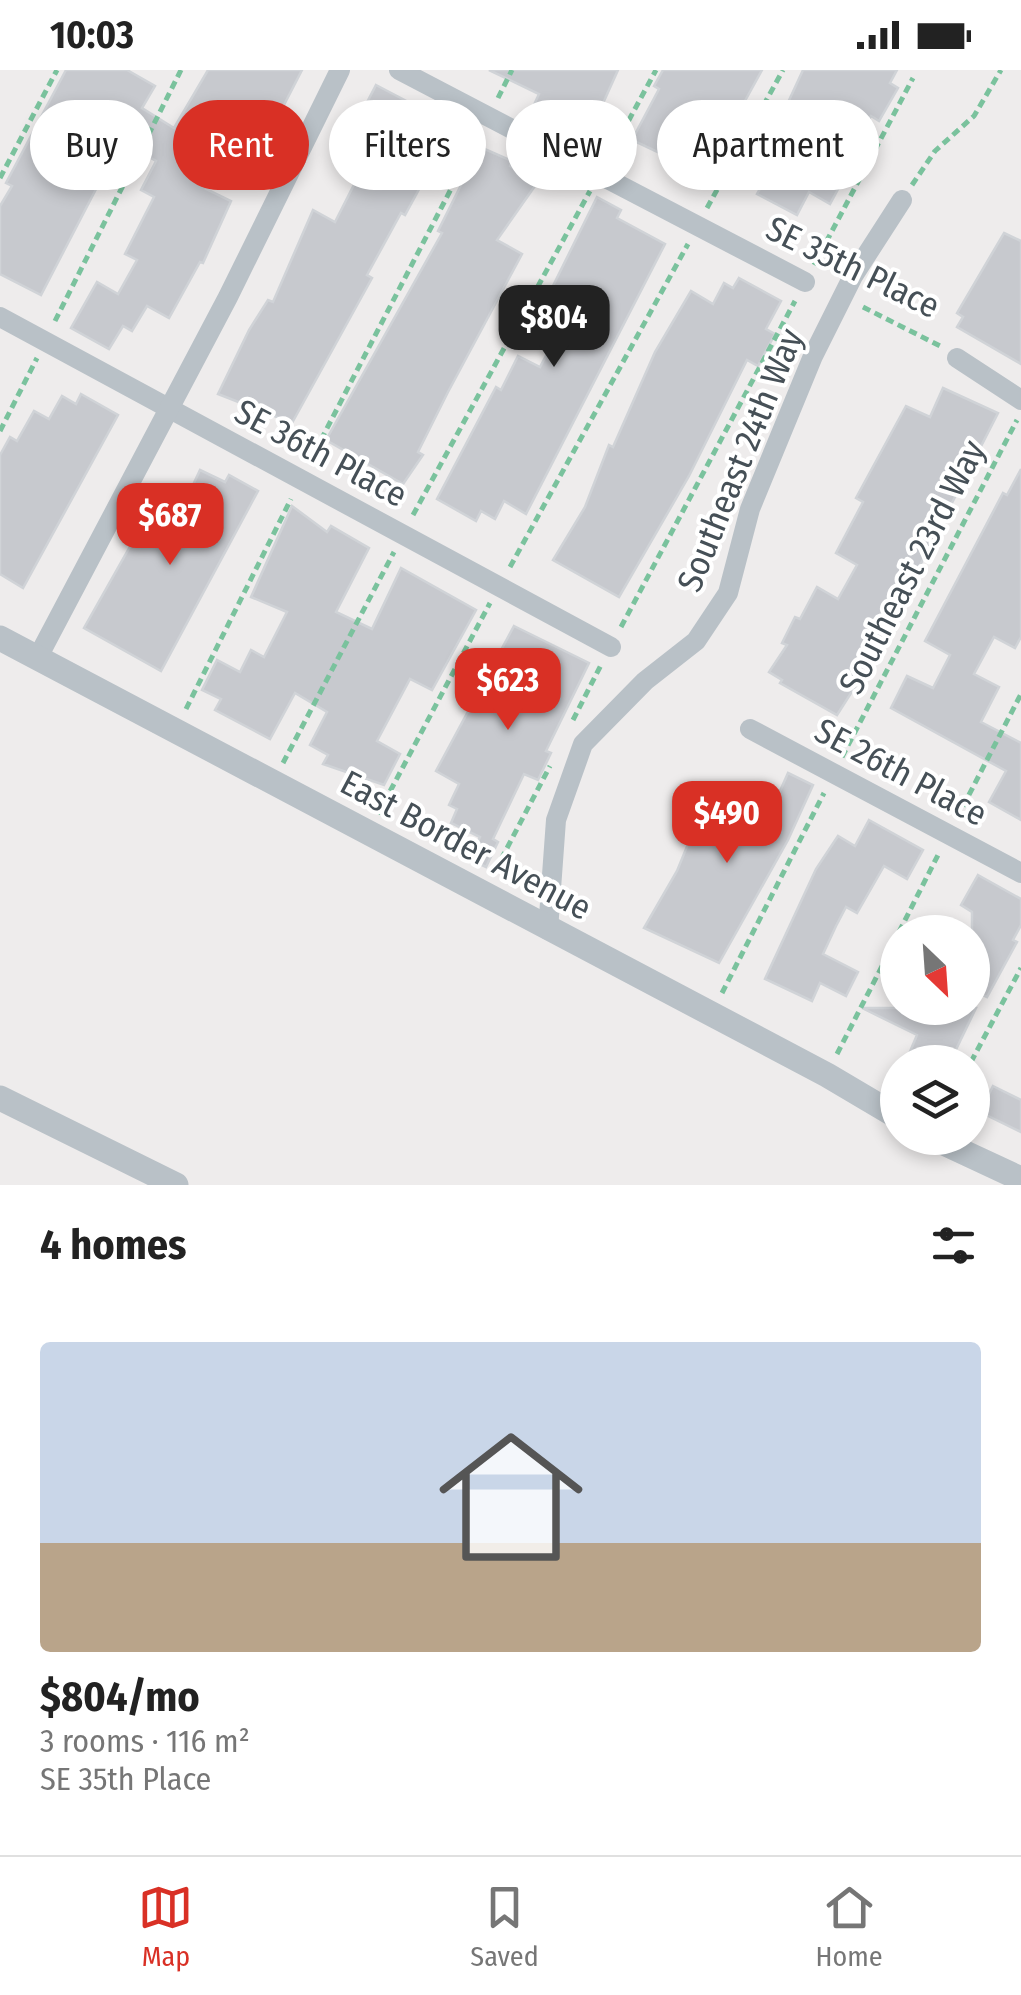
<!DOCTYPE html>
<meta charset="utf-8">
<style>
:root{--surface:#fff;--page:#f6f6f6;--text:#222;--muted:#767676;--line:#e0e0e0;--accent:#d93025}
body{margin:0;font-family:"Fira Sans Condensed",sans-serif;background:var(--page);color:var(--text);height:100vh;display:flex;flex-direction:column;font-size:38px;white-space:nowrap}
*{box-sizing:border-box;margin:0}
p{font-size:32px;color:var(--muted)}
.icon{flex:none;width:55px;height:55px;fill:none;stroke:currentColor;stroke-width:2;stroke-linecap:round;stroke-linejoin:round}
.map{position:relative;height:1115px;overflow:hidden}
.sheet{display:flex;flex-direction:column;background:var(--surface);flex:1}
.sheet>*{flex:none}
.hud{position:absolute;left:30px;top:30px;width:962px;height:90px;display:flex;gap:20px}
.needle{width:65px;rotate:155deg}
.fabs{position:absolute;left:880px;top:845px;display:grid;gap:20px}
.fabs a{display:grid;place-items:center;width:110px;height:110px;border-radius:50%;background:var(--surface);box-shadow:0 5px 15px #0003;font-size:50px}
.price{position:absolute;translate:-50% -85px;padding:0 22px;border-radius:20px;background:var(--accent);color:#fff;font-size:32px;line-height:65px;filter:drop-shadow(0 2px 5px #0008)}
.price::after{content:'';position:absolute;left:50%;top:60px;width:30px;height:22px;margin-left:-15px;background:inherit;clip-path:polygon(0 0,100% 0,50% 100%)}
.price.active{background:#222;color:#fff}
ul{padding:0;list-style:none}
li{display:grid;align-content:center;gap:20px;height:530px;padding:0 40px}
li+li{border-top:2px solid var(--line)}
li span{display:grid;place-items:center;height:310px;border-radius:10px;color:#555}
li>.icon{margin-inline-start:auto}
span .icon{width:180px;height:180px;fill:#fffc;stroke-width:1}
li b{font-size:42px}
h2{display:flex;justify-content:space-between;align-items:center;height:120px;padding:0 40px;font-size:42px}
.tag{padding:0 35px;border-radius:45px;background:var(--surface);box-shadow:0 5px 15px #0003;font-size:35px;line-height:90px}
.tag.active{background:var(--accent);color:#fff}
.status{display:flex;justify-content:space-between;align-items:center;height:70px;padding:0 50px;background:var(--surface);direction:ltr}
.status svg{height:28px;fill:currentColor}
.dock{display:flex;justify-content:space-around;align-items:center;height:140px;border-top:2px solid var(--line);background:var(--surface);font-size:28px;color:var(--muted)}
.dock a{display:grid;justify-items:center;gap:5px}
.dock .active{color:var(--accent)}
.map>svg:first-child{display:block}
</style>
<div class="status"><b>10:03</b><svg viewBox="0 0 49 12"><path d="M0 12V9h3v3zM5 12V6h3v6zM10 12V3h3v9zM15 12V0h3v12zM26 1h20v11H26zM47 4h2v5h-2z"/></svg></div>
<div class="map">
<svg width="1021" height="1115" viewBox="0 0 1021 1115">
<rect width="100%" height="100%" fill="#eeecec"/>
<g fill="#c7c9ce" stroke="#d0d3d7" stroke-width="2.5">
<path d="M66,0H127L155,16L142,38L174,58L208,0H302L252,97L225,82L206,119L231,131L203,193L200,192L169,248L147,236L132,261L123,256L109,279L71,258L97,212L118,224L137,190L125,184L154,127L141,120L156,91L121,71L41,225L0,204V136L12,116L6,113Z"/>
<path d="M489,0H618L595,51L556,34L550,46L533,37L539,24Z"/>
<path d="M663,0H762L718,80L696,71L685,95L632,70L659,19L654,16Z"/>
<path d="M803,0H897L890,13L898,18L879,51L871,46L838,107L843,110L830,134L809,122L797,145L757,124L786,73L773,65Z"/>
<path d="M376,15L414,35L409,46L423,53L411,77L431,87L420,110L423,112L405,145L401,143L367,205L372,208L292,353L218,324L249,260L268,230L273,232L313,140L335,152L368,87L345,75Z"/>
<path d="M480,77L512,91L510,96L537,113L497,170L522,184L448,322L418,382L423,385L403,414L326,370L442,163L438,161Z"/>
<path d="M597,127L621,140L617,148L665,174L526,444L504,431L495,449L481,441L476,451L437,429L496,317L501,320L518,286L540,297L571,238L548,226Z"/>
<path d="M1004,163L1021,171V294L957,257L963,247L957,243Z"/>
<path d="M739,208L781,231L766,259L775,264L758,296L747,290L689,406L619,527L553,490L585,437L609,375L613,377L655,282L691,221L713,234L724,213L733,218Z"/>
<path d="M943,318L998,343L869,595L837,645L780,613L782,610L769,602L787,575L782,573L795,547L800,549L817,517L838,529L857,495L836,483L863,432L856,428L906,336L930,347Z"/>
<path d="M81,324L118,345L23,518L0,504V385L10,367L17,371L34,341L49,349L62,326L76,334Z"/>
<path d="M1021,399V567L1015,578L994,567L974,604L999,617L981,652L1021,673V750L989,732L1006,701L891,638L907,606L933,618L950,585L925,571L1003,423L1007,425Z"/>
<path d="M200,400L225,412L229,405L258,421L161,601L84,558L163,418L186,430Z"/>
<path d="M292,436L327,462L331,456L369,478L336,542L372,559L401,498L476,540L432,620L410,609L377,671L400,684L384,715L323,694L328,685L310,675L327,642L295,623L270,669L215,640L221,629L202,620L217,590L240,602L251,580L264,587L287,542L251,527Z"/>
<path d="M514,556L589,593L546,681L551,683L538,710L524,704L493,769L498,772L486,797L469,789L480,767L451,753L457,739L449,735L459,714L436,701Z"/>
<path d="M788,703L813,715L788,770L719,893L644,858L677,801L697,752L693,749L707,724L725,734L736,715L763,730L770,716L780,721Z"/>
<path d="M869,750L923,780L907,809L884,796L857,843L846,837L836,856L823,884L858,902L846,926L820,913L812,931L765,909L816,799L838,766L855,776Z"/>
<path d="M978,805L1021,829V855L1013,870L1017,872L987,927L972,920V842L961,835Z"/>
<path d="M862,938H976L950,992H924L909,984L917,965Z"/>
<path d="M993,1016L1021,1030V1062L980,1042Z"/>
</g>
<g fill="none" stroke-linecap="round" stroke-linejoin="round">
<g stroke="#7ac29d" stroke-width="5" stroke-dasharray="8 5" stroke-linecap="butt">
<path d="M498,28L512,0"/>
<path d="M610,85L656,0"/>
<path d="M0,108L57,0"/>
<path d="M912,115L935,81L974,46L1001,0"/>
<path d="M707,138L783,0"/>
<path d="M814,195L913,8"/>
<path d="M863,237L942,277"/>
<path d="M55,251L181,0"/>
<path d="M0,361L37,288"/>
<path d="M309,393L479,65"/>
<path d="M413,445L590,121"/>
<path d="M510,497L688,174"/>
<path d="M621,557L795,231"/>
<path d="M186,639L291,429"/>
<path d="M573,650L602,593"/>
<path d="M842,687L1017,350"/>
<path d="M283,693L394,482"/>
<path d="M378,744L490,533"/>
<path d="M957,748L1021,624"/>
<path d="M495,801L550,696"/>
<path d="M899,862L938,785"/>
<path d="M722,923L824,723"/>
<path d="M837,984L898,865"/>
<path d="M971,992L1021,898"/>
</g>
<g stroke="#b9c1c7" stroke-width="20">
<path d="M399,0L805,212"/>
<path d="M0,247L611,577"/>
<path d="M957,288L1021,330"/>
<path d="M38,587L228,227L340,0"/>
<path d="M750,659L1021,803"/>
<path d="M548,860L556,750L583,674L645,611L696,571L728,523L750,439L813,286L853,206L902,130"/>
</g>
<g stroke="#b9c1c7" stroke-width="25">
<path d="M0,568L827,1005L898,1047"/>
<path d="M0,1028L176,1115"/>
<path d="M933,1068L1021,1109"/>
</g>
</g>
<g text-anchor="middle" stroke-width="8" stroke-linejoin="round" paint-order="stroke">
<g font-size="35" fill="#465057" stroke="#fff">
<text transform="translate(853 197) rotate(26)" y="12">SE 35th Place</text>
<text transform="translate(321 383) rotate(28)" y="12">SE 36th Place</text>
<text transform="translate(740 390) rotate(-68)" y="12">Southeast 24th Way</text>
<text transform="translate(912 497) rotate(-63)" y="12">Southeast 23rd Way</text>
<text transform="translate(901 702) rotate(28)" y="12">SE 26th Place</text>
<text transform="translate(466 775) rotate(28)" y="12">East Border Avenue</text>
</g>
</g>
</svg>
<div class="fabs">
<a><svg class="needle" viewBox="-14 -14 28 28"><path d="M0-13l5 13h-10z" fill="#e53935"/><path d="M0 13l5-13h-10z" fill="#767676"/></svg></a>
<a><svg class="icon" aria-label="layers" viewBox="0 0 24 24"><path d="M12 4l9 5-9 5-9-5zM3 14l9 5 9-5"/></svg></a>
</div>
<b class="price active" style="left:554px;top:300px">$804</b>
<b class="price" style="left:170px;top:498px">$687</b>
<b class="price" style="left:508px;top:663px">$623</b>
<b class="price" style="left:727px;top:796px">$490</b>
<div class="hud">
<a class="tag">Buy</a>
<a class="tag active">Rent</a>
<a class="tag">Filters</a>
<a class="tag">New</a>
<a class="tag">Apartment</a>
</div>
</div>
<section class="sheet">
<h2>4 homes<svg class="icon" aria-label="filters" viewBox="0 0 24 24"><path d="M4 7h16M4 17h16"/><circle cx="9" cy="7" r="2"/><circle cx="15" cy="17" r="2"/></svg></h2>
<ul>
<li><span style="background:linear-gradient(#c9d6e8 65%,#b9a48a 0)"><svg class="icon" aria-label="home" viewBox="0 0 24 24"><path d="M3 11l9-7 9 7M6 9v11h12V9"/></svg></span><div><b>$804/mo</b><p>3 rooms · 116 m²</p><p>SE 35th Place</p></div></li>
</ul>
</section>
<nav class="dock">
<a class="active"><svg class="icon" aria-label="map" viewBox="0 0 24 24"><path d="M3 6l6-2 6 2 6-2v14l-6 2-6-2-6 2zM9 4v14M15 6v14"/></svg>Map</a>
<a><svg class="icon" aria-label="saved" viewBox="0 0 24 24"><path d="M7 4h10v16l-5-4-5 4z"/></svg>Saved</a>
<a><svg class="icon" aria-label="home" viewBox="0 0 24 24"><path d="M3 11l9-7 9 7M6 9v11h12V9"/></svg>Home</a>
</nav>
